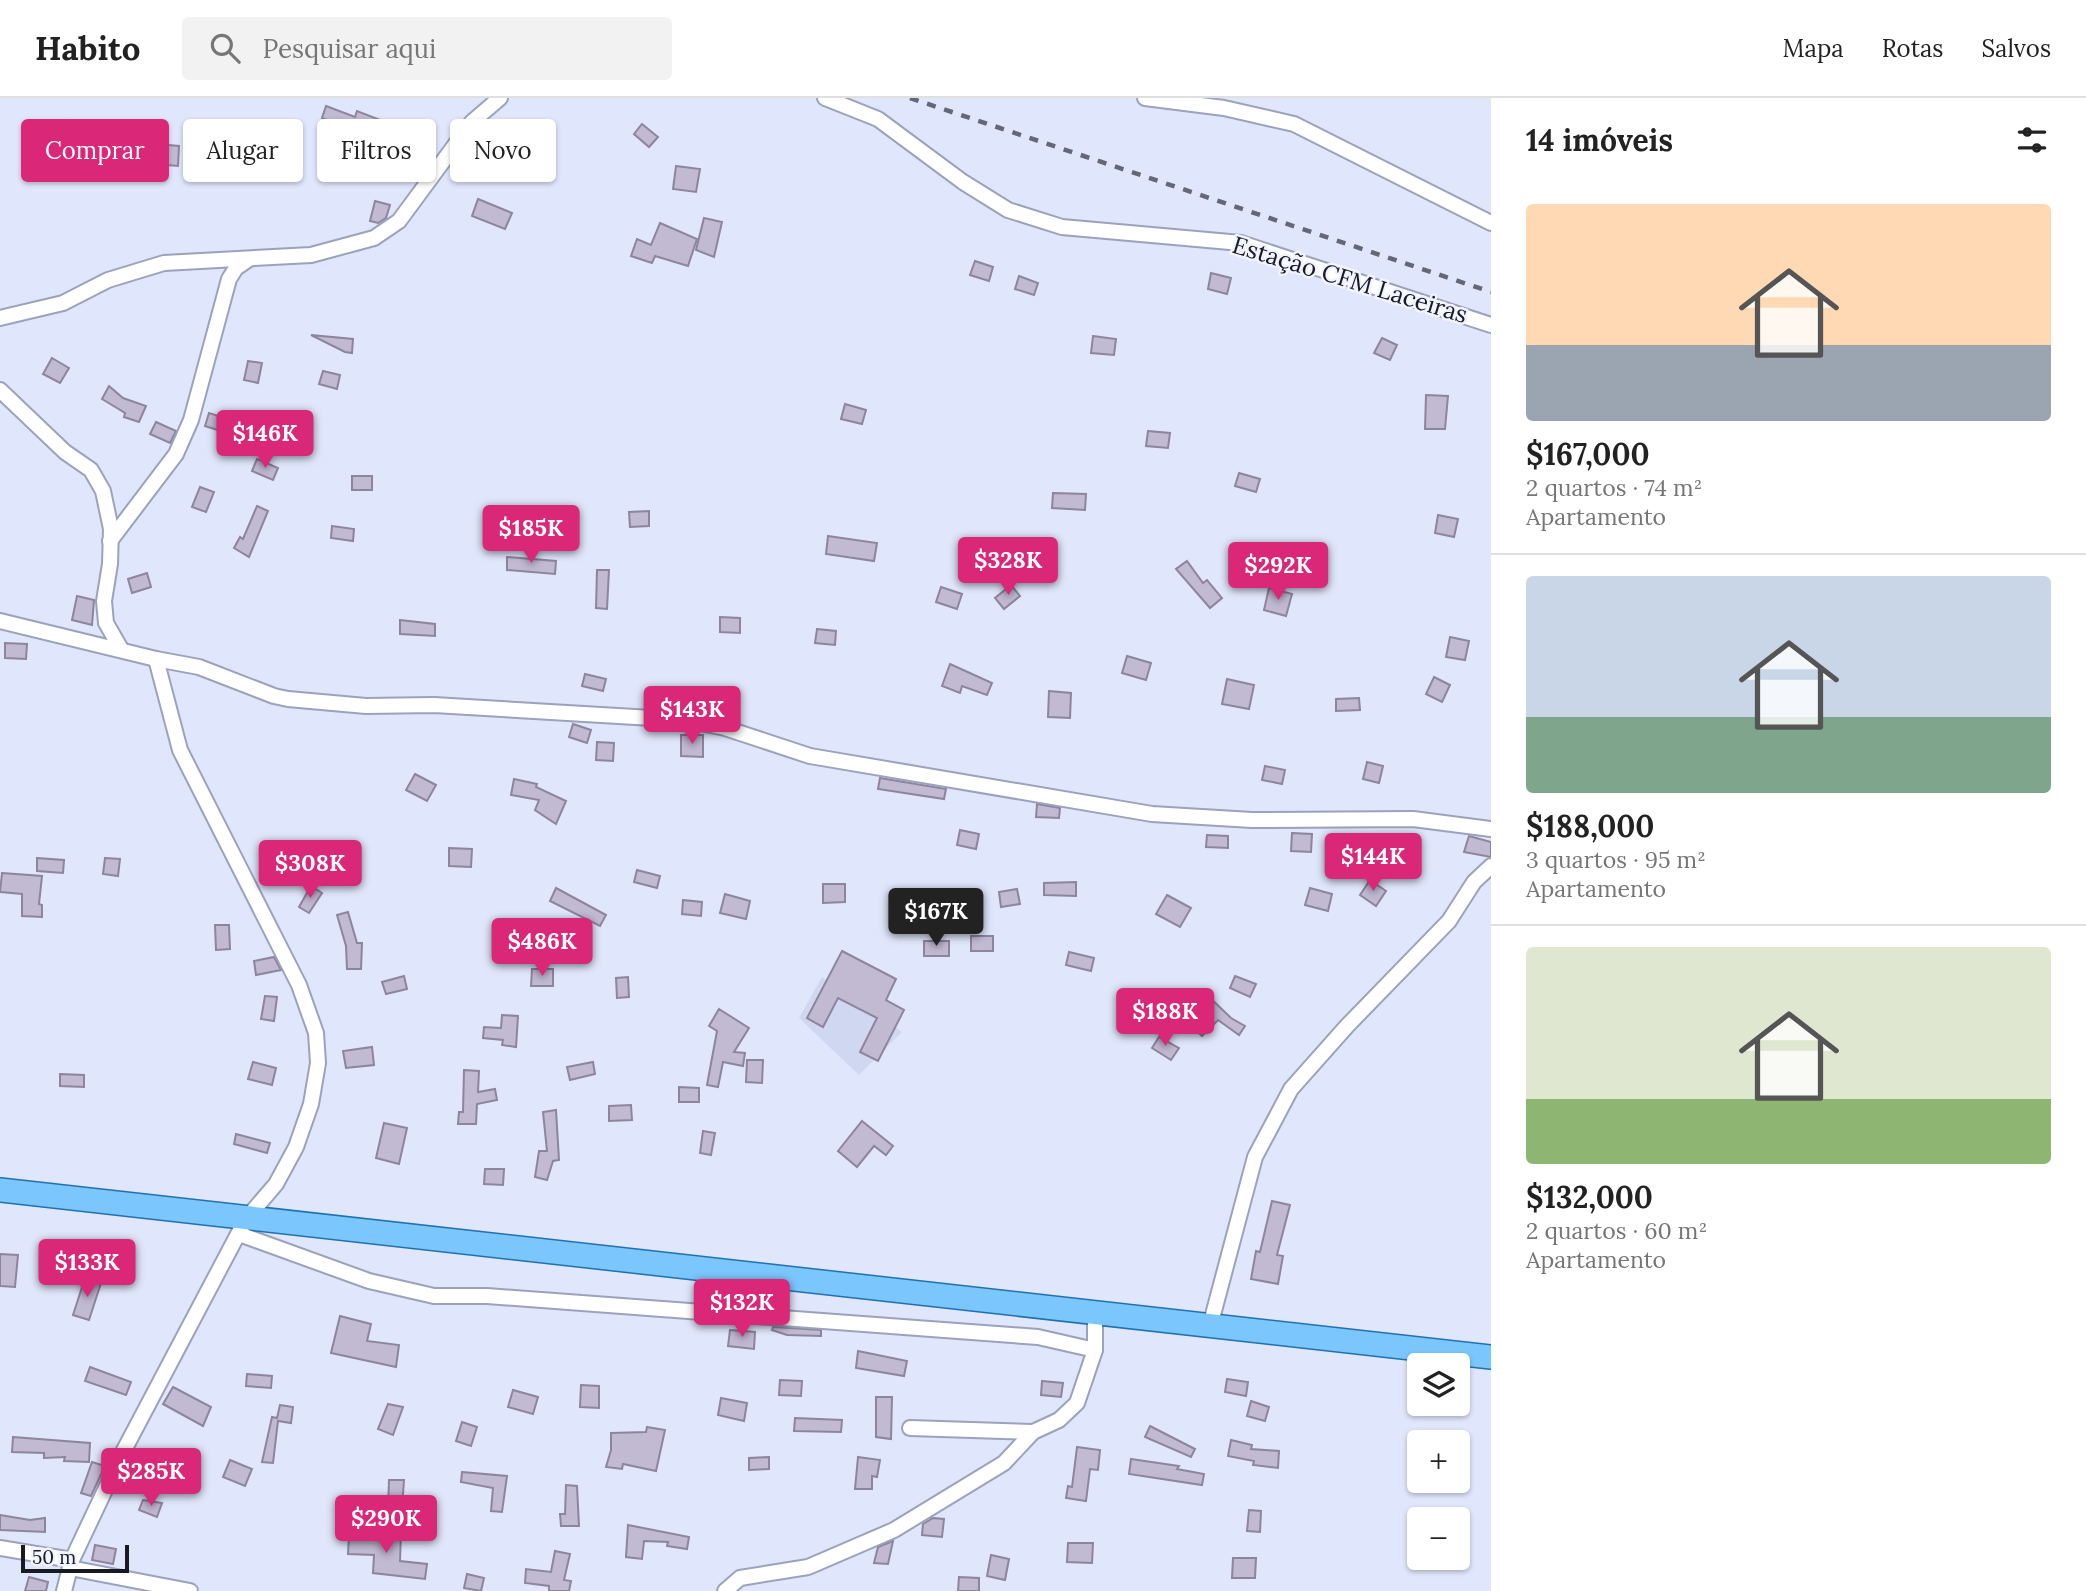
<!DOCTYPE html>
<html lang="pt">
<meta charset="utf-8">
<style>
:root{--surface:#fff;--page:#f2f2f2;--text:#222;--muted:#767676;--line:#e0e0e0;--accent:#db2777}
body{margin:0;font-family:Lora,serif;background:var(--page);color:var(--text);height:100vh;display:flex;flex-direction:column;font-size:26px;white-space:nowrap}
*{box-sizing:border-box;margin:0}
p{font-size:23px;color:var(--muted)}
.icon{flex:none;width:38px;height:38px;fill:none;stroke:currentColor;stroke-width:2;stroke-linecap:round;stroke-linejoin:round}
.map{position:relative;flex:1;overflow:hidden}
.drawer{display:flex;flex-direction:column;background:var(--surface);width:595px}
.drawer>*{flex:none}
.guide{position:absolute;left:21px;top:21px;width:665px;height:63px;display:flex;gap:14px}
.fabs{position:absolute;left:1407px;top:1255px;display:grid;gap:14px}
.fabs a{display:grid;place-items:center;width:63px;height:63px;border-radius:7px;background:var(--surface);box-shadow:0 2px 5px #0004;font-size:35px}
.scale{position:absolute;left:21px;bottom:18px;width:108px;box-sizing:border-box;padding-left:7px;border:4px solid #171923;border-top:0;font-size:19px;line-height:24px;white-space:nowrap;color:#171923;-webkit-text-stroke:5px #f1f4ff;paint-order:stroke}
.price{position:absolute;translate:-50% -60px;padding:0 16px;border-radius:7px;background:var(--accent);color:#fff;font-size:23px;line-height:46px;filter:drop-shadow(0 2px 4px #0008)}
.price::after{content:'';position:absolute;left:50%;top:42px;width:21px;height:16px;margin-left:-10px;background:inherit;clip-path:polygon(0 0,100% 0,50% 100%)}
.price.on{background:#222;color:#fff}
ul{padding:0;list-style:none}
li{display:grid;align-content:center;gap:14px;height:371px;padding:0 35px}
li+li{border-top:2px solid var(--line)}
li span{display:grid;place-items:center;height:217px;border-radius:7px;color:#555}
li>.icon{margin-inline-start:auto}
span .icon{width:126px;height:126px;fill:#fffc;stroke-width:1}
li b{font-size:30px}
h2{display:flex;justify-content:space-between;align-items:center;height:84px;padding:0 35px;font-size:30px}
.tag{padding:0 24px;border-radius:7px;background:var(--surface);box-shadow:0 2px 5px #0004;font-size:24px;line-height:63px}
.tag.on{background:var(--accent);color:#fff}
header{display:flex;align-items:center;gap:42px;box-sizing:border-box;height:98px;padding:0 35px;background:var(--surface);border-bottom:2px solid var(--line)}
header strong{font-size:33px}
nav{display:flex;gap:38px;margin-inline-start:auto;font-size:24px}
.search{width:490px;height:63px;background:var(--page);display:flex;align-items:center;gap:18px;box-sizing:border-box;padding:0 24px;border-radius:7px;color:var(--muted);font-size:26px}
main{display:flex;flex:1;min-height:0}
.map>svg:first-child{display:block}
</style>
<header>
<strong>Habito</strong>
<div class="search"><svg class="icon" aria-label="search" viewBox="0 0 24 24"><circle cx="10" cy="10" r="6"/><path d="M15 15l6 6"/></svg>Pesquisar aqui</div>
<nav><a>Mapa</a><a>Rotas</a><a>Salvos</a></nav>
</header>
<main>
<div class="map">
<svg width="1491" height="1493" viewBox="0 0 1491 1493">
<rect width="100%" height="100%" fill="#e0e6fc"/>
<path fill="#cfd7f1" d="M822,879L902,934L859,977L799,920Z"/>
<g fill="#c2b9d3" stroke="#8d859e" stroke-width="2">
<path d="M326,8L355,19L357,13L383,23L376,42L322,20Z"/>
<path d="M66,22L87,27L82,45L62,40Z"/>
<path d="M642,26L658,39L649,49L634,36Z"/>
<path d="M157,46L179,48L178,68L155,66Z"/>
<path d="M676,68L700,71L696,94L673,91Z"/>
<path d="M478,101L512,115L505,131L472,118Z"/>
<path d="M375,103L390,107L386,120L378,125L370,123Z"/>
<path d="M704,120L722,124L714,159L696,152Z"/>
<path d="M660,125L697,141L688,168L655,158L652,165L631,158L637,141L651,147Z"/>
<path d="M975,163L993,169L989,183L970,177Z"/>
<path d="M1211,175L1231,180L1227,196L1208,191Z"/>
<path d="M1019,178L1038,185L1034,197L1015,191Z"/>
<path d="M311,237L353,241L352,255L345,254Z"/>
<path d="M1093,238L1116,241L1114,257L1091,255Z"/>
<path d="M1382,240L1397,247L1390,262L1374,255Z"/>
<path d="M52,260L69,270L60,285L43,276Z"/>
<path d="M248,263L262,265L258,285L244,282Z"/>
<path d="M323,273L340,277L337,291L319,286Z"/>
<path d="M109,288L123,300L146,308L139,324L124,319L125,315L102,301Z"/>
<path d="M1426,297L1448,298L1445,331H1425Z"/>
<path d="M845,306L866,312L862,326L841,321Z"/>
<path d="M209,315L234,323L230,336L205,328Z"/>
<path d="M156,324L176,333L170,345L150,336Z"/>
<path d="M1148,333L1170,335L1168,350L1146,348Z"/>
<path d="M257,361L278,370L273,382L252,373Z"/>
<path d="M1239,375L1260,381L1256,394L1235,388Z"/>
<rect x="352" y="378" width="20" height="14"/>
<path d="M200,389L214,394L206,414L192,409Z"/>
<path d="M1053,395L1086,396L1085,412L1052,410Z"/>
<path d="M257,408L268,413L249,459L234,450L240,439L243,441Z"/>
<path d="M649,413V428L630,429L629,414Z"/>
<path d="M1438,417L1458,421L1454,439L1435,435Z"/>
<path d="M332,428L354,431L353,443L331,440Z"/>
<path d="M828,438L877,445L874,463L826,456Z"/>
<path d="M507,459L556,463L555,476L507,472Z"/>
<path d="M1187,463L1203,485L1207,482L1222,500L1210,510L1176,471Z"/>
<path d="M597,472H609L607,511L596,510Z"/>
<path d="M147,475L151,489L132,495L128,481Z"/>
<path d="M1011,487L1020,498L1004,511L995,500Z"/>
<path d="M941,489L962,496L957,511L936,504Z"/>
<path d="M1269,490L1292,496L1286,518L1264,512Z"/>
<path d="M77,498L94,502L92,527L72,522Z"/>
<path d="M720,519L740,520V535L720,534Z"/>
<path d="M400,522L435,526V538L400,536Z"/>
<path d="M817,531L836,533L835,547L815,545Z"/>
<path d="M1450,539L1469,543L1465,562L1446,559Z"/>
<path d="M5,545L27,546L26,561L5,560Z"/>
<path d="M1127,558L1151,565L1146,582L1122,575Z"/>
<path d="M950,566L992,585L987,597L962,588L960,595L942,588Z"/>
<path d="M585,576L606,581L603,593L582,588Z"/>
<path d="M1434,579L1450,587L1442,604L1426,596Z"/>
<path d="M1227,581L1254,587L1249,611L1222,606Z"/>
<path d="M1049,593L1071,595L1070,620L1048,619Z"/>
<path d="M1359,600L1360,612L1336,613V601Z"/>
<path d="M573,626L591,632L587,645L569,639Z"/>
<path d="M681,637H703V659L681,658Z"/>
<path d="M597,644L614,645L613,663L596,662Z"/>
<path d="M1367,664L1383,668L1379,685L1363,681Z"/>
<path d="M1265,668L1285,672L1282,686L1262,682Z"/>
<path d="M415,676L436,687L427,703L406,692Z"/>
<path d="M880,680L946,691L944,701L878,691Z"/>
<path d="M514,681L537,686L536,689L566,703L556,726L535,712L539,702L511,697Z"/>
<path d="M1037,706L1060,710L1059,720L1036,719Z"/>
<path d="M960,732L979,736L976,751L957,747Z"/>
<path d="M1292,735L1312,736L1311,754L1291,753Z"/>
<path d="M1207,737L1228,738V750L1206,749Z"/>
<path d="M1469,738L1491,744V759L1464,754Z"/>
<path d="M1393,741L1419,742V760L1393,759Z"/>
<path d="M449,750L472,751L471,769L449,768Z"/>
<path d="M37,760L64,762L63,775L37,773Z"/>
<path d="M105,760L120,761L118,778L103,776Z"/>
<path d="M637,772L660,778L657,790L634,784Z"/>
<path d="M2,775L42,778L39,806L42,807V819L22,818V796L0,794Z"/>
<path d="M1370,782L1386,793L1376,808L1360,797Z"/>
<path d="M1076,784V798L1044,797V785Z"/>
<path d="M823,786H845V804L823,805Z"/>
<path d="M311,788L322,795L309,815L299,809Z"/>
<path d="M556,790L606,817L600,828L550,803Z"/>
<path d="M1310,790L1332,796L1328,813L1305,807Z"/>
<path d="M1017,791L1020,806L1001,809L999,794Z"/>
<path d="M725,796L750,803L746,821L720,815Z"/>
<path d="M1167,797L1191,810L1180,829L1156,816Z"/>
<path d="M683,802L702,804L701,818L682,816Z"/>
<path d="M348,814L357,845H362L361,871H347L346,848L337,817Z"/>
<path d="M215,827H229L230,851L216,852Z"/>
<rect x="971" y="838" width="22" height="15"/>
<path d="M495,843H516L515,862L495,861Z"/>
<rect x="924" y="843" width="25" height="15"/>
<path d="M842,853L896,881L886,902L904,912L878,963L860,954L877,920L838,900L823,929L807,920Z"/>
<path d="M1069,854L1094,860L1091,873L1066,867Z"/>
<path d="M274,859L281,872L256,877L254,863Z"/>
<path d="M532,871H553V888H531Z"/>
<path d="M404,878L407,891L386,896L382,884Z"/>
<path d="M1235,878L1256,886L1250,899L1230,890Z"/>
<path d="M628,879L629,899L617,900L616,880Z"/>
<path d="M1203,893L1231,920L1245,928L1239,937L1218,922L1202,938L1186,923L1192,916L1187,910Z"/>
<path d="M265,898L277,899L274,923L261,921Z"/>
<path d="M719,911L749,930L734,954L745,955L743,968L723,964L718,989L707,987L717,933L709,928Z"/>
<path d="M502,917L518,918L516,949L502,947L503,942L483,940L484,929L501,930Z"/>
<path d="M1159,939L1179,950L1171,962L1152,950Z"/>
<path d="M372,949L374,967L346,970L343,953Z"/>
<path d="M747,962H763L762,985L746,984Z"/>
<path d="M253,964L276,970L272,987L248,981Z"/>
<path d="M593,964L595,976L570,982L567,969Z"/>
<path d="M464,972L479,973L478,994L495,991L497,1002L477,1006L476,1026H458L459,1014H463Z"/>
<path d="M60,976L84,977V989L60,988Z"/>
<path d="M679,989L699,990V1004H679Z"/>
<path d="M631,1007L632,1022L609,1023V1008Z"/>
<path d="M556,1012L559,1062L553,1063L547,1082L535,1079L539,1053H547L543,1014Z"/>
<path d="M862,1023L893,1048L886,1057L874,1048L857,1069L838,1053Z"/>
<path d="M384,1025L407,1030L399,1066L376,1060Z"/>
<path d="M703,1033L715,1035L711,1057L700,1055Z"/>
<path d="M236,1036L270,1045L267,1055L234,1046Z"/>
<path d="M485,1071H504L503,1087L484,1086Z"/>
<path d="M1272,1103L1290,1107L1277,1157L1283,1158L1278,1186L1251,1181L1256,1153L1260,1154Z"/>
<path d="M0,1156L18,1157L15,1189L0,1188Z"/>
<path d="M85,1180L101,1185L89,1222L73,1217Z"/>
<path d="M340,1218L371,1226L367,1243L399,1247L396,1269L331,1255Z"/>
<path d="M773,1229L821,1232V1238L787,1237L772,1232Z"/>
<path d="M730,1232L755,1234L754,1251L728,1248Z"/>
<path d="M858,1253L907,1263L904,1278L856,1270Z"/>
<path d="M90,1269L131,1284L126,1297L85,1283Z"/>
<path d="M247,1276L272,1278L271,1290L246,1288Z"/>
<path d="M1227,1281L1248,1284L1246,1298L1225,1294Z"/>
<path d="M780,1282L802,1283L801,1298L779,1297Z"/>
<path d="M1042,1283L1063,1285L1061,1299L1041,1297Z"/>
<path d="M581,1287L599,1288V1310L580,1309Z"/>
<path d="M173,1289L211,1309L203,1328L163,1306Z"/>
<path d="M513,1292L538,1299L533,1316L508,1309Z"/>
<path d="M876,1299H892L891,1341L876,1339Z"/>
<path d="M721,1300L747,1305L744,1323L718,1317Z"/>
<path d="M1251,1303L1269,1309L1265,1323L1247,1318Z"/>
<path d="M388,1306L403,1309L393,1337L378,1331Z"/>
<path d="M280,1307L293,1309L291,1325L278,1323L273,1365L262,1364L272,1319L277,1320Z"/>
<path d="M795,1320L842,1322L841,1334L794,1333Z"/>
<path d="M462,1324L477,1329L471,1348L456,1343Z"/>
<path d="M1150,1328L1195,1351L1191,1359L1145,1339Z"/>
<path d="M647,1329L665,1332L656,1373L623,1366L622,1371L606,1369L611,1352V1335L646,1334Z"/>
<path d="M13,1339L90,1345L89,1364L64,1363L65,1359L44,1360V1355L12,1354Z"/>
<path d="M1231,1342L1252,1347L1251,1351L1279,1353L1278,1370L1253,1367L1254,1363L1228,1358Z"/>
<path d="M1077,1349L1100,1352L1098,1372L1090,1371L1086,1403L1066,1400L1068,1388L1072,1389Z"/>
<path d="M769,1359V1371L749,1372V1360Z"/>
<path d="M858,1359L880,1362L877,1379L872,1378V1391H855Z"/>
<path d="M1131,1361L1179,1368L1177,1371L1204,1376L1202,1387L1129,1376Z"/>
<path d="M230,1362L252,1371L245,1388L223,1379Z"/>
<path d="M92,1364L105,1368L91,1398L81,1395Z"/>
<path d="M462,1374L507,1378L502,1414L491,1413L493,1390L461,1384Z"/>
<path d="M389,1382H404L402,1410H388Z"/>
<path d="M566,1387L577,1388L579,1428H561L560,1416H565Z"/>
<path d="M143,1402L162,1405L157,1419L139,1412Z"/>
<path d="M1249,1412L1261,1413L1260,1434L1247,1433Z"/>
<path d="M0,1417L30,1422L45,1420V1434L0,1432Z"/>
<path d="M933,1420L944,1421L942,1439L922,1437L923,1426Z"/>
<path d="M628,1427L689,1439L687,1451L667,1448L668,1444L644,1443L642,1461L626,1459Z"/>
<path d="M380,1435H401L400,1463L427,1466L425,1481L373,1475L374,1457L348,1456L349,1437Z"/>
<path d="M893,1443L888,1466L874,1465L878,1449Z"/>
<path d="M1068,1445H1093L1092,1465L1067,1464Z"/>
<path d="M95,1447L116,1451L113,1466L92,1462Z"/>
<path d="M555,1453L570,1456L564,1482L571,1483L569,1493H549V1488L525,1485L526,1471L551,1474Z"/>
<path d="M991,1457L1009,1461L1005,1482L987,1478Z"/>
<path d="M1233,1460H1256L1255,1480H1232Z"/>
<path d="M467,1476L484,1480L481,1493L464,1490Z"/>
<path d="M29,1479L48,1484L46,1493H25Z"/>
<path d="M959,1479L979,1480V1493H958Z"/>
</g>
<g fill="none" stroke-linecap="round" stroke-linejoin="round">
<g stroke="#9ba2bb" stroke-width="18">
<g id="minor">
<path d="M825,0L878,21L963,84L1008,112L1062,129L1241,145L1491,227"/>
<path d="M1145,0L1224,10L1294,26L1491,125"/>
<path d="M0,220L63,205L108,182L164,165L311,157L374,140L399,123L472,24L500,0"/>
<path d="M0,292L65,354L91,372L103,393L111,431L110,466L104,503L106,525L121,551"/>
<path d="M110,443L176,356L191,322L229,181L236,170L249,161"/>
<path d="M0,523L156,561L199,569L274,598L288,601L366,608L434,607L686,622L725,630L810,658L1152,716L1252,722L1413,721L1491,731"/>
<path d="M239,1136L369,1183L434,1198H487L1038,1239L1095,1252"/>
<path d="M1210,1228L1255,1059L1291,991L1347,928L1449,823L1474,784L1491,768"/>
<path d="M910,1330L1033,1334"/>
<path d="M0,1450L72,1462"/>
<path d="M70,1470L190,1493"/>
<path d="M64,1493L72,1462L122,1356L246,1121L276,1086L296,1049L311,1006L318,965L316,935L299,887L180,652L156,561"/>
<path d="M725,1493L740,1480L808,1469L894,1432L1004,1365L1033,1334L1059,1322L1077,1305L1095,1252V1215"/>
</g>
</g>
<g stroke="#1f71b0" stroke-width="26">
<path id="primary" d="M0,1092L1491,1259"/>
</g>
<use href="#minor" stroke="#fff" stroke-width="14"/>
<use href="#primary" stroke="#7bc6fd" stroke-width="23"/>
<path stroke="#646776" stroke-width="4.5" stroke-dasharray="9 9" stroke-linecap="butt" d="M910,0L1491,194"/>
</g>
<g text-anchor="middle" stroke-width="5" stroke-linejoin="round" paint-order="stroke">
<g font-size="24" fill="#171923" stroke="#f1f4ff">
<text transform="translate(1350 182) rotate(17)" y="8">Estação CFM Laceiras</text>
</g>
</g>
</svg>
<div class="fabs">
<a><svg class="icon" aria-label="layers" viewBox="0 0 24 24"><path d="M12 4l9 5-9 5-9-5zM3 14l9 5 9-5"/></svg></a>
<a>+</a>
<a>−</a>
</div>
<div class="scale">50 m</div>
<b class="price" style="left:265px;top:372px">$146K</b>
<b class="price" style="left:531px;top:467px">$185K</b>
<b class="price" style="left:1008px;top:499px">$328K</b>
<b class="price" style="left:1278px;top:504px">$292K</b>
<b class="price" style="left:692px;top:648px">$143K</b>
<b class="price" style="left:1373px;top:795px">$144K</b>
<b class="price" style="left:310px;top:802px">$308K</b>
<b class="price on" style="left:936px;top:850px">$167K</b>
<b class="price" style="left:542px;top:880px">$486K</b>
<b class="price" style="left:1165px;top:950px">$188K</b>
<b class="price" style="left:87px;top:1201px">$133K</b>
<b class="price" style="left:742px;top:1241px">$132K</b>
<b class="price" style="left:151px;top:1410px">$285K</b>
<b class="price" style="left:386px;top:1457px">$290K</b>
<div class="guide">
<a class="tag on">Comprar</a>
<a class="tag">Alugar</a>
<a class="tag">Filtros</a>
<a class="tag">Novo</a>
</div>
</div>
<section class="drawer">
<h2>14 imóveis<svg class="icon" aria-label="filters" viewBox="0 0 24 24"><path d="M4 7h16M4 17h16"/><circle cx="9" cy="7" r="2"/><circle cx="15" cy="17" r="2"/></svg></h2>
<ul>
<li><span style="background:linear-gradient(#ffd9b3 65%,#9aa5b1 0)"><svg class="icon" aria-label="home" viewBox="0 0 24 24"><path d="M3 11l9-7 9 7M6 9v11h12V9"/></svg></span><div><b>$167,000</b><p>2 quartos · 74 m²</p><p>Apartamento</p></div></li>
<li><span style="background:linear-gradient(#c9d6e8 65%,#7fa58c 0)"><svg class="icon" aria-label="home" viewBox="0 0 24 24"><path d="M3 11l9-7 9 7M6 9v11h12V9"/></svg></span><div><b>$188,000</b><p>3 quartos · 95 m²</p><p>Apartamento</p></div></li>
<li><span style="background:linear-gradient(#dfe7d0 70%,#8fb573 0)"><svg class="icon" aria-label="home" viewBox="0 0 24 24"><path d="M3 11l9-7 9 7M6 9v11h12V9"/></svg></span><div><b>$132,000</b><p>2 quartos · 60 m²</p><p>Apartamento</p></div></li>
</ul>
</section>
</main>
